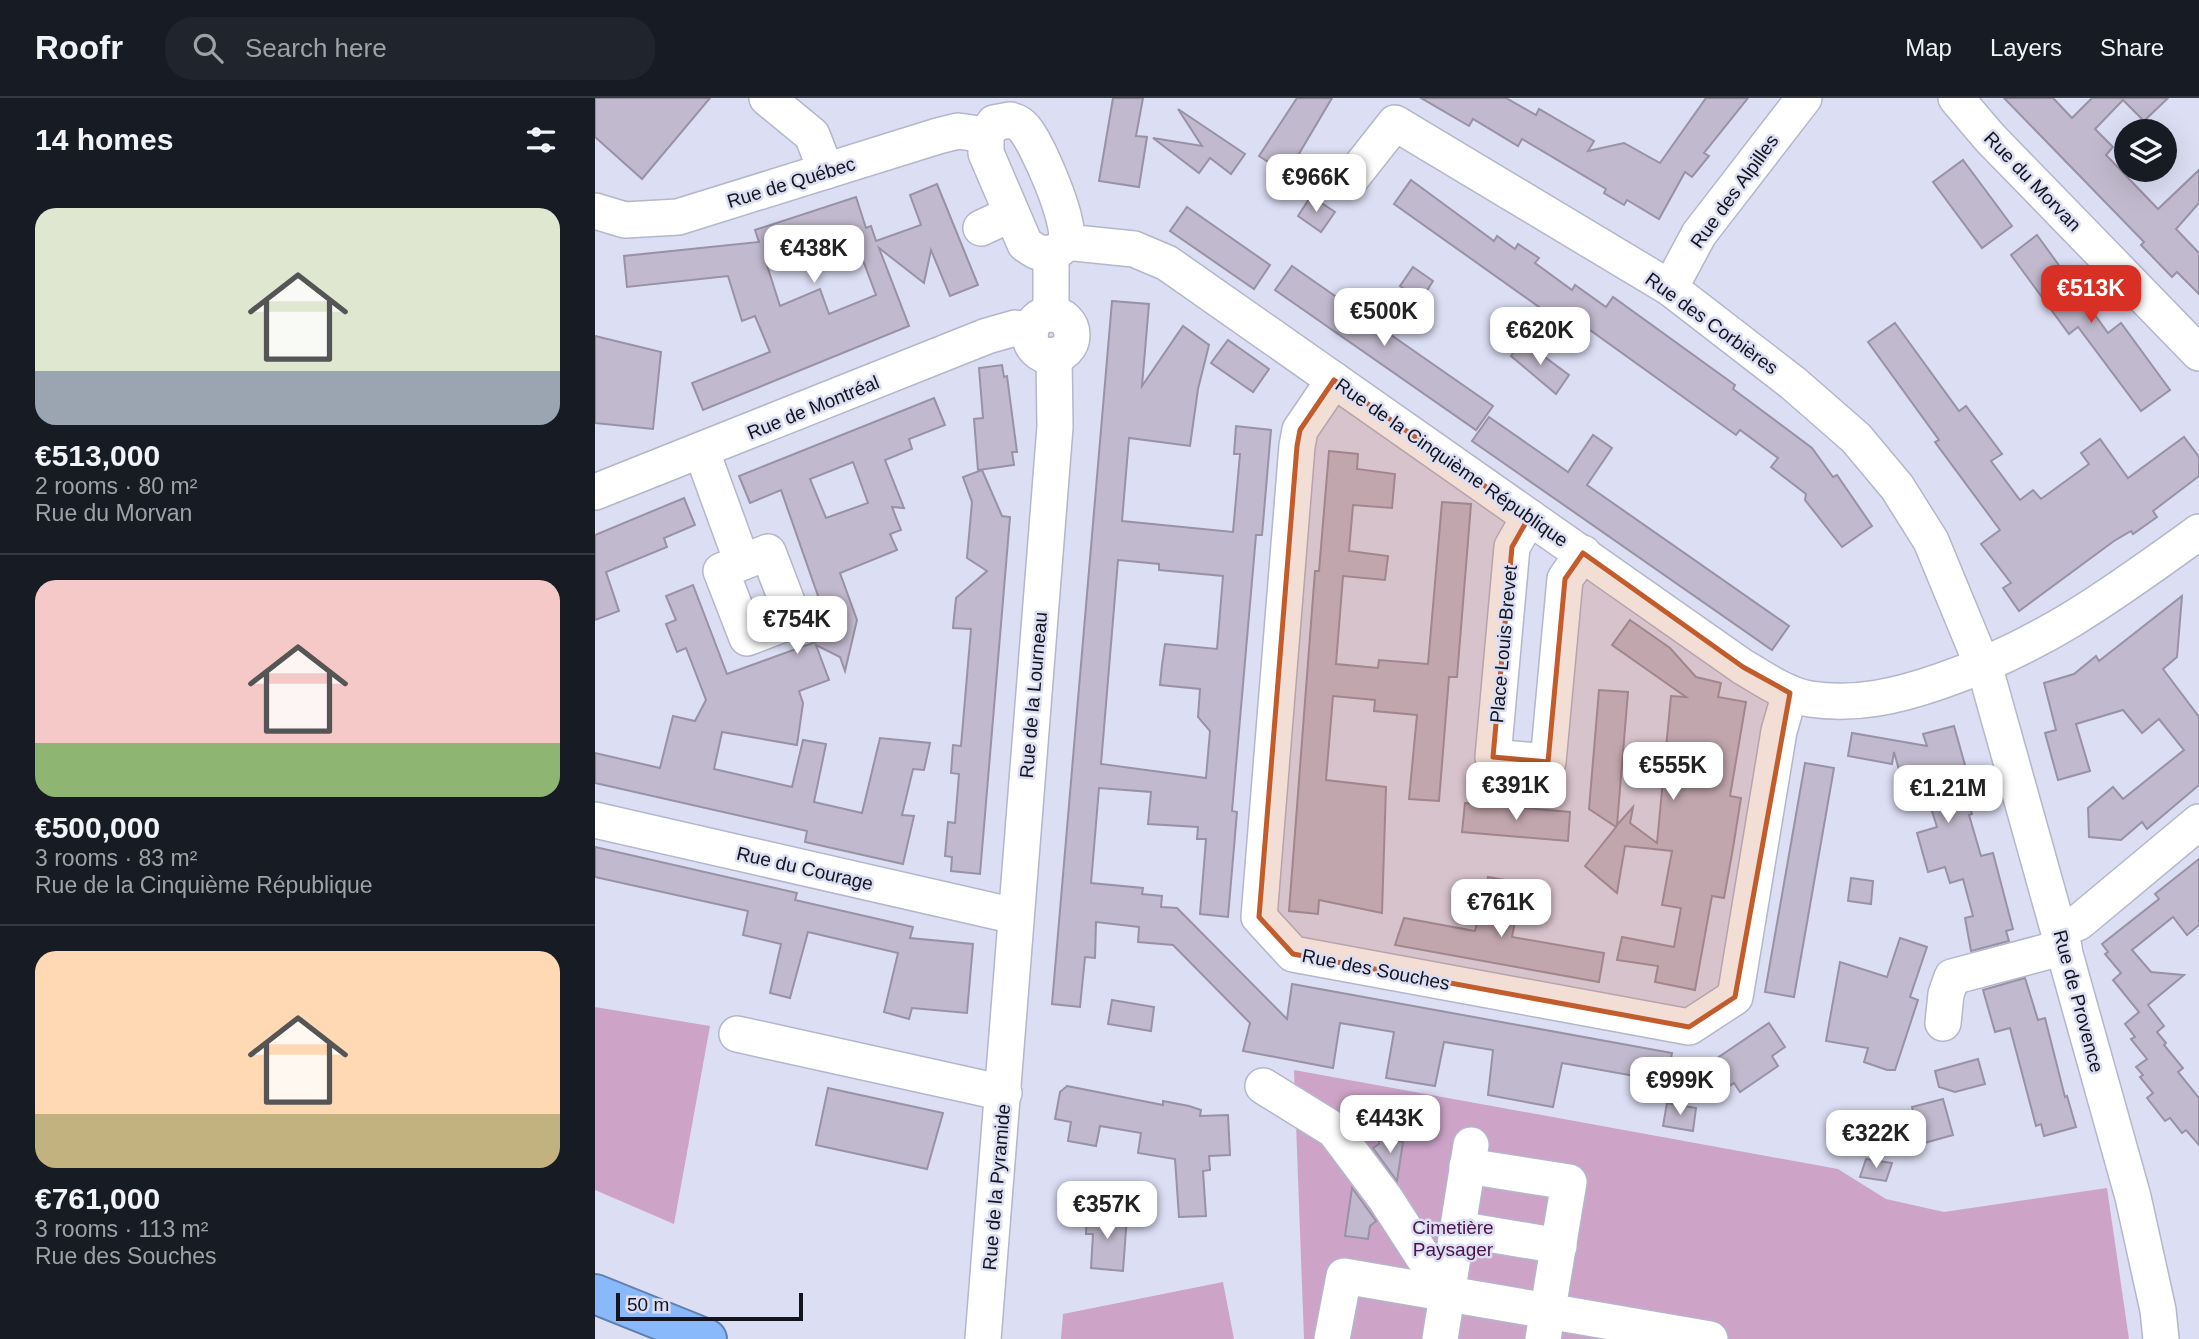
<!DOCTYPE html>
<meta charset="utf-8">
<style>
:root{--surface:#171b24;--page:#20242c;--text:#f1f3f6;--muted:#9ea1a6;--line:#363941;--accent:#d93025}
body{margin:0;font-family:Arial,sans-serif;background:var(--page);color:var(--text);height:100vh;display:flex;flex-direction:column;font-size:26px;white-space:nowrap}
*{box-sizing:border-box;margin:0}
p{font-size:23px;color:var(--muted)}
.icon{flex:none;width:38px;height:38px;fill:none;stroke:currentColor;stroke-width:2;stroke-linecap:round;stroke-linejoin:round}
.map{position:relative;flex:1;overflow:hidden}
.drawer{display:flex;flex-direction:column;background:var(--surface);width:595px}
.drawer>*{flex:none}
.tools{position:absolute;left:1519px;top:21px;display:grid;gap:14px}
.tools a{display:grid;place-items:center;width:63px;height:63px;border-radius:50%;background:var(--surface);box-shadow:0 7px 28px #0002;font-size:35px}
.scale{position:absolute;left:21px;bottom:18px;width:187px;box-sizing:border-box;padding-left:7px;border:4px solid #14151c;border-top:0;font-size:19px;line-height:24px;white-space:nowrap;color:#14151c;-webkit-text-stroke:5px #dcdef4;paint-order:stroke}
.price{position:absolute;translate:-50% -60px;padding:0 16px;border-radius:14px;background:#fff;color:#222;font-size:23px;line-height:46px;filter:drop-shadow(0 2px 4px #0008)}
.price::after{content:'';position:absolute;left:50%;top:42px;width:21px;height:16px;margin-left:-10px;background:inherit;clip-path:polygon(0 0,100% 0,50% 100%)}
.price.current{background:var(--accent);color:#fff}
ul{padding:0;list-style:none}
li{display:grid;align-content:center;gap:14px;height:371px;padding:0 35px}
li+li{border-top:2px solid var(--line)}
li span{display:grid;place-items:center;height:217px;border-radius:21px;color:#555}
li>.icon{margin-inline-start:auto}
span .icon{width:126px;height:126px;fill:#fffc;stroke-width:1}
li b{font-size:30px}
h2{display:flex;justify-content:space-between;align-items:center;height:84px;padding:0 35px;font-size:30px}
header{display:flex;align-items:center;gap:42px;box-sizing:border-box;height:98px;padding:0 35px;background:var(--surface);border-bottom:2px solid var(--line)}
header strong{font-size:33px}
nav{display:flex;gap:38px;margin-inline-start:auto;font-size:24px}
.search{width:490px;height:63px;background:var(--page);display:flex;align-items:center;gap:18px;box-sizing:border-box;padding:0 24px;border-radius:28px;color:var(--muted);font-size:26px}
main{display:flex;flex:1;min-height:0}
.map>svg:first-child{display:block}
</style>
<header>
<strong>Roofr</strong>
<div class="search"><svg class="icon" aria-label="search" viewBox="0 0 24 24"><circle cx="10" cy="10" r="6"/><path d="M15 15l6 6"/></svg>Search here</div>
<nav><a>Map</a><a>Layers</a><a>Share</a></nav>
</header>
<main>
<section class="drawer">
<h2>14 homes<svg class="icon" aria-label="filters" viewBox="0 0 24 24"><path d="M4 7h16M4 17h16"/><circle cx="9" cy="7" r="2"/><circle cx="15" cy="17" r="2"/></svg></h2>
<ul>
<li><span style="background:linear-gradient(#dfe7d0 75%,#9aa5b1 0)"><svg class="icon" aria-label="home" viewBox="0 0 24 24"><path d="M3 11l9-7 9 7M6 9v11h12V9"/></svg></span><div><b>€513,000</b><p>2 rooms · 80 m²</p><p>Rue du Morvan</p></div></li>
<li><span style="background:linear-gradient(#f6c9c9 75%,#8fb573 0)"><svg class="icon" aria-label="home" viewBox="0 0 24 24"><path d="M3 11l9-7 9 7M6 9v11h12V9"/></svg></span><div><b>€500,000</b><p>3 rooms · 83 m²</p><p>Rue de la Cinquième République</p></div></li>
<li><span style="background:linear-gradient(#ffd9b3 75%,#c2b280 0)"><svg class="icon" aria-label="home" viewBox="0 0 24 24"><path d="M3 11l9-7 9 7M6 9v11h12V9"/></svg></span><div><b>€761,000</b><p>3 rooms · 113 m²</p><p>Rue des Souches</p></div></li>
</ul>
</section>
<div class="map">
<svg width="1604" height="1241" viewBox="0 0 1604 1241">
<rect width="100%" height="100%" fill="#dcdef4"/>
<g fill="#cda4c8">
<path d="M0,909L115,928L79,1126L0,1092Z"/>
<path d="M699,972L1243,1071L1291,1101L1349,1114L1512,1090L1534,1241H709Z"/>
<path d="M628,1184L639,1241H466L468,1216Z"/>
</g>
<g fill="#c1b9cd" stroke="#9991a4" stroke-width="2" fill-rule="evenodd">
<path d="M0,0H115L47,81L0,39Z"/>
<path d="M518,0H548L541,38L552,39L544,89L504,83Z"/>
<path d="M702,0H737L692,76L664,58Z"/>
<path d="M826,0H911L941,17L944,11L999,43L993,53L1029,45L1065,65L1111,0H1153L1109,55L1114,58L1097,79L1090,74L1064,121L1032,102L1029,107L1009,95L1011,91L927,41L923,48L878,21L874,28Z"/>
<path d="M1409,0H1458L1477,20L1497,0H1573L1549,23L1528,2L1500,31L1518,49L1511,57L1563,111L1604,72V105L1581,131L1604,155V196L1582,174L1577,179L1546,147L1549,144Z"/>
<path d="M583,11L650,56L636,76L615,60L604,75L558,40L607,48Z"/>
<path d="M1368,62L1417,128L1387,150L1338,84Z"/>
<path d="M816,82L899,143L902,138L920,151L923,146L944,160L940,165L977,192L980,187L1011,209L1018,199L1140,287L1138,291L1217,350L1238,379L1242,377L1277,428L1247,449L1210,402L1211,396L1176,369L1183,360L1145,332L1141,337L974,217L968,226L799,106Z"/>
<path d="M342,86L383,187L355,198L336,152L329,185L284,150L314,228L108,312L97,285L175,254L160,218L147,223L133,178L32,189L29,158L164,144L160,132L261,99L271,130L276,128L281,143L326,127L315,97ZM264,143L263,149L281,197L234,216L225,191L185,208L170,161L220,144L224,156Z"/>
<path d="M716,98L740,114L726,134L703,118Z"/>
<path d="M592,109L675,167L659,191L575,133Z"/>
<path d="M1442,137L1513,235L1526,225L1575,292L1546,313L1483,229L1474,236L1416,157Z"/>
<path d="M697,168L898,308L881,332L680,192Z"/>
<path d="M818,169L838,183L826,202L805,188Z"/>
<path d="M517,203L554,206L547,288L588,228L614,247L603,291L595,348L534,340L527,423L638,434L645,356H639L641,328L676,332L667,437H661L637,713L642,714L633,819L605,816L611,741H602L603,729L553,726L556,694L504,690L496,785L548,790L547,796L567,798L566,809L582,810L692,921L697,886L1077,955L1069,999L1038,993L1040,978L967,965L958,1009L893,997L898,952L849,944L840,988L791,980L799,934L745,925L738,970L648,953L655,925L578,847L543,844L544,829L501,824L500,860L490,859L485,909L457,906ZM523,462L564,466V472L628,478L622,551L570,546L567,567L565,587L605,591L603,619L615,633L611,680L506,666Z"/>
<path d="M1300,225L1364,313L1371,308L1407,356L1396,363L1425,402L1438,392L1446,401L1494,366L1486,355L1505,341L1533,380L1589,339L1604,359V378L1558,413L1562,419L1538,436L1536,433L1519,443L1424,513L1408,490L1416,485L1386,446L1405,432L1340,344L1344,342L1273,244Z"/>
<path d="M0,238L66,254L58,331L0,325Z"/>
<path d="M633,242L674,271L658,294L616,265Z"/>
<path d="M927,242L974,277L961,296L916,258Z"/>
<path d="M407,267L409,279L412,278L422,354H417L419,367L383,372L379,321L388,320L384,270Z"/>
<path d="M339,300L350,327L314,341L317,351L290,362L309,410L297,409L306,432L295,436L302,452L245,475L262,522L250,573L245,559L221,547L234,582L204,593L208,605L202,647L127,634L119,671L197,689L208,642L231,646L219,704L267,715L285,640L335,645L329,672L318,671L307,717L319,718L308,766L210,744L212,733L0,685V655L65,670L78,618L100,623L111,602L91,550L82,554L71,526L81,522L71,498L98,487L132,576L237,538L186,392L155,405L144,378ZM258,364L273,405L231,420L215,381Z"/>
<path d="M894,319L973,374L998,337L1017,350L992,387L1194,528L1177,552L877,343Z"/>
<path d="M734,353L763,356L762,371L800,376L797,410L758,407L754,453L793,458L790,482L748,478L741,566L783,570L784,562L833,566L847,404L876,406L862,579H854L844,703L814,701L822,617L779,613L780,602L738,598L731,682L791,689L787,815L724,802L723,816L694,813L720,473H724Z"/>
<path d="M387,372L407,418L415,419L385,776L356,773L357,759L350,758L353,724L360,725L364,676L356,675L358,647L366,648L376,531L358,530L361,500L392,473L372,460L377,404L368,379Z"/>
<path d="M89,400L100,427L69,440L72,449L11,474L24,513L0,522V437Z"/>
<path d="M1587,498L1582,559L1568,571L1604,619V687L1552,731L1547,724L1526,742L1494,739L1493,710L1518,689L1528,701L1589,652L1564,621L1547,635L1528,612L1481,626L1495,673L1463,682L1450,635L1461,632L1449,585L1479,576L1501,558L1504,563Z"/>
<path d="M1035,522L1075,550L1101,579L1126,585L1123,599L1151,604L1135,698L1146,700L1138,750L1129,800L1117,798L1100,892L1060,884L1063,868L1022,862L1027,839L1079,849L1086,810L1067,807L1077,753L1030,748L1022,795L990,768L1021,729L994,711L1004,592L1033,594L1022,727L1038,709L1035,725L1062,745L1076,598L1091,599L1017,547Z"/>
<path d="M1359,628L1370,667L1363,669L1377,716L1374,717L1386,758L1398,755L1418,831L1411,833L1414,843L1376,853L1370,820L1378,818L1368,781L1355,785L1350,769L1333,774L1322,735L1342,729L1329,688L1310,693L1299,654L1297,666L1253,658L1257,635L1332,648L1328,636Z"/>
<path d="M1210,665L1239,670L1199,899L1170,894Z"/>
<path d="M870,705L975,714L973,743L867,734Z"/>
<path d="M0,749L202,795L200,802L318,829L315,840L378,846L372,915L317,910L314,921L289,914L303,855L213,834L195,900L175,895L186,846L148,837L153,813L0,779Z"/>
<path d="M1604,761V827L1592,837L1578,819L1537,852L1556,874L1589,877L1553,907L1569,928L1562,934L1571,945L1569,947L1588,970L1583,974L1604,1000V1047L1591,1032L1587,1035L1575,1020L1570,1023L1552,1000L1558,995L1545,979L1548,977L1541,969L1552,961L1536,941L1540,939L1530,926L1544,914L1518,882L1526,875L1510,856L1513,854L1507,846L1564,801L1560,796Z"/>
<path d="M893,779L927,785L917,839L1009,855L1004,884L800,847L809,820L880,833Z"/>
<path d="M1256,780L1278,783L1276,806L1253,803Z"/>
<path d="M1305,840L1332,849L1315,899L1323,902L1300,972H1292L1269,964L1273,950L1231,943L1245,864L1292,879Z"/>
<path d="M1430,880L1443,922L1450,920L1470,999L1472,998L1481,1029L1449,1038L1446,1026L1441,1028L1415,930L1400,934L1388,892Z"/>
<path d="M517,902L559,909L556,933L513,926Z"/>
<path d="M1174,925L1190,949L1177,958L1183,968L1145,994L1139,985L1126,994L1109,969Z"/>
<path d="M1383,961L1390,986L1360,994L1344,989L1340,973Z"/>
<path d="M472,988L568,1007V1003L594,1008L606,1012L605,1018L633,1017L635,1057L614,1058L615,1072L608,1073L611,1118L584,1119L580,1061L543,1055L546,1035L505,1028L501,1048L473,1043L476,1024L460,1021L465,994Z"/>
<path d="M233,990L348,1015L332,1071L221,1047Z"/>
<path d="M1348,1001L1358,1037L1308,1051L1300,1019L1318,1014L1317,1009Z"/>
<path d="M1072,1005L1101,1010L1098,1033L1068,1028Z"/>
<path d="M785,1040L808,1044L802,1083L778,1050L784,1046Z"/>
<path d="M1271,1061L1297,1065L1291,1083L1265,1079Z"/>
<path d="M757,1090L781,1123L775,1128L773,1141L750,1138Z"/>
<path d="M492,1115L532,1118L528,1173L496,1170L498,1136H491Z"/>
</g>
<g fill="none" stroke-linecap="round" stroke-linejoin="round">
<g stroke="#b4b6cb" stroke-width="38">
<g id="minor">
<path d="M172,0L217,37L231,73"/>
<path d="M1361,0L1395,40L1604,255"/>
<path d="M415,22C420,23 425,25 429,30C442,45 476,122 471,142C469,149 462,154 455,155C445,157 438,152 430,146L391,55V37L399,25Z"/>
<path d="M755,82L800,25L1075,190L1198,285L1261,340L1302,389L1336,443L1393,581L1538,1099L1563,1212L1566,1241"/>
<path d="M0,113L30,122L83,119L343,38L363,33L391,37"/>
<path d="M386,130L416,116"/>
<path d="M470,144L539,151L572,165L1148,569C1169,581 1191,597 1215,601C1261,608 1303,598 1346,583C1448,548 1518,496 1604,434"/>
<path d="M456,155V216"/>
<path d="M1075,190L1104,136L1209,0"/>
<circle cx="456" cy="237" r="21"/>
<path d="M739,282L705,332L702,348L664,819L698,856L1094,929L1140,899L1184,633L1195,595"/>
<path d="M107,354L147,464"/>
<path d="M0,394L392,238L420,230L436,232"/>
<path d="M934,419L917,449L898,659L953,664L970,481L988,455"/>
<path d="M173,454L199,522L152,540L126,473Z"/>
<path d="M0,722L420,818"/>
<path d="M1465,832L1484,824L1604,724"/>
<path d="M1348,925L1351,896L1357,879L1469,849"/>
<path d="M142,936L409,995"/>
<path d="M668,988L739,1032L790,1100L852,1196"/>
<path d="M872,1068L974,1084L948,1241"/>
<path d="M863,1131L964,1148"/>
<path d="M388,1241L460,329L459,257"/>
<path d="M737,1241L749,1178L1115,1241"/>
<path d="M845,1241L876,1047"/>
</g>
</g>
<g stroke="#6080ad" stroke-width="42">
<path id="highway" d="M0,1196L112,1241"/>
</g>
<use href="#minor" stroke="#fff" stroke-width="35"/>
<use href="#highway" stroke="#89b9fb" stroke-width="38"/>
</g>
<path fill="#c25c2b" fill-opacity="0.2" stroke="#c25c2b" stroke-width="5" stroke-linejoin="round" d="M739,282L934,419L917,449L898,659L953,664L970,481L988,455L1148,569L1195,595L1140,899L1094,929L698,856L664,819L702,348L705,332Z"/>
<g text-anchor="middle" stroke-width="5" stroke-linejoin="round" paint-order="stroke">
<g font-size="19" fill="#14151c" stroke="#dcdef4">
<text transform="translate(1438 83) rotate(46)" y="7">Rue du Morvan</text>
<text transform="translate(196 84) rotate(-17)" y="7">Rue de Québec</text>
<text transform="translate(1139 93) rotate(-54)" y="7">Rue des Alpilles</text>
<text transform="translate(1117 225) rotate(36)" y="7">Rue des Corbières</text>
<text transform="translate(218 309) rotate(-22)" y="7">Rue de Montréal</text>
<text transform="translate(857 364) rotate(35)" y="7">Rue de la Cinquième République</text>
<text transform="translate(908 546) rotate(-85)" y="7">Place Louis Brevet</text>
<text transform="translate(438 597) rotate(-85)" y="7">Rue de la Lourneau</text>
<text transform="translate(210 770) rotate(13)" y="7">Rue du Courage</text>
<text transform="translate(781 871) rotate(11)" y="7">Rue des Souches</text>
<text transform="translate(1484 903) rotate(75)" y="7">Rue de Provence</text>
<text transform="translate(401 1089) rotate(-85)" y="7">Rue de la Pyramide</text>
</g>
<g font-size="19" fill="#4a1647" stroke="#dcdef4">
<text x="858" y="1136">Cimetière<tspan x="858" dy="22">Paysager</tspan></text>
</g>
</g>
</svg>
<div class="tools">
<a><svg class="icon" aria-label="layers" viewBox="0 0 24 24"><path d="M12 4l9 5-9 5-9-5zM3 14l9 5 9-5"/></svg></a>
</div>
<div class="scale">50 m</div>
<b class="price" style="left:721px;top:116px">€966K</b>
<b class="price" style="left:219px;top:187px">€438K</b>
<b class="price current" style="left:1496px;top:227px">€513K</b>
<b class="price" style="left:789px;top:250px">€500K</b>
<b class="price" style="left:945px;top:269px">€620K</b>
<b class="price" style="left:202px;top:558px">€754K</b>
<b class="price" style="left:1078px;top:704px">€555K</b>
<b class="price" style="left:921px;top:724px">€391K</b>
<b class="price" style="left:1353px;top:727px">€1.21M</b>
<b class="price" style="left:906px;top:841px">€761K</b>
<b class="price" style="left:1085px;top:1019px">€999K</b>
<b class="price" style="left:795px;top:1057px">€443K</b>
<b class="price" style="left:1281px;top:1072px">€322K</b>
<b class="price" style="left:512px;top:1143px">€357K</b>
</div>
</main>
